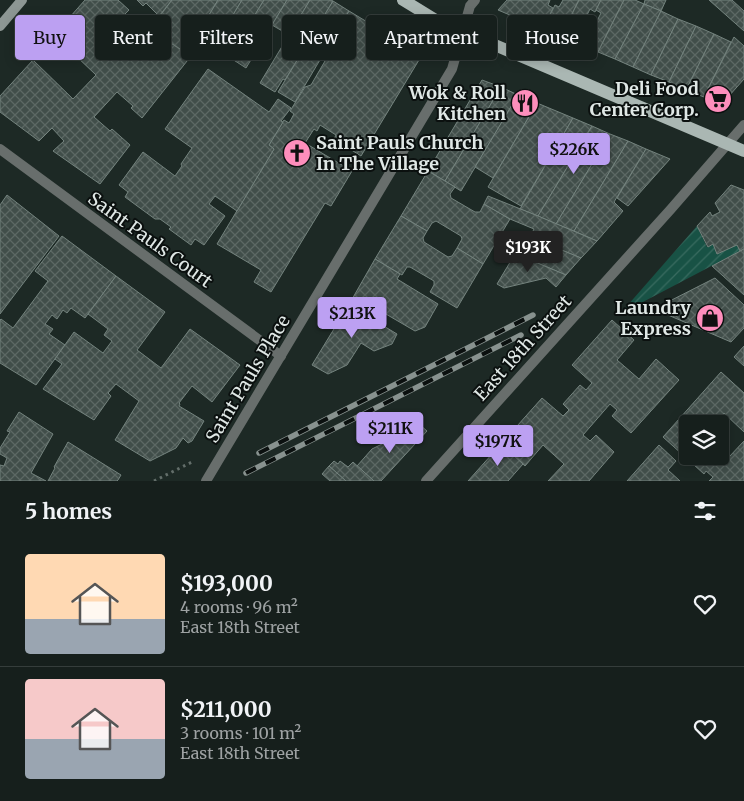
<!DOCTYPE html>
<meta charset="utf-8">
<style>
:root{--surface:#161f1c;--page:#1f2725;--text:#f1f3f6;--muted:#9ea2a3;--line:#353d3b;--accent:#bca0f2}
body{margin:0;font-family:Merriweather,serif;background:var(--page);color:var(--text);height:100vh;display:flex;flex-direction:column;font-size:19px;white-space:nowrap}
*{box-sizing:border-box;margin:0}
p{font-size:16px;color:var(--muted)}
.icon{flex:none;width:28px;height:28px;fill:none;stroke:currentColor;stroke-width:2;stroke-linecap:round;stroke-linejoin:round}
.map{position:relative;height:481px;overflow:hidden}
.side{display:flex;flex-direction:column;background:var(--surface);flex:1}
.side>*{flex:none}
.guide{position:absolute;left:15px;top:15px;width:715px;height:45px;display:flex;gap:10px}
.buttons{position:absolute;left:679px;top:415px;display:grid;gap:10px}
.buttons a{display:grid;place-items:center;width:50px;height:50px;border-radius:5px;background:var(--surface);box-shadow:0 2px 12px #0003,0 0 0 1px var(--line);font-size:25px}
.price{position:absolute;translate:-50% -42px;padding:0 11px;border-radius:5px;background:var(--accent);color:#111;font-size:16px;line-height:32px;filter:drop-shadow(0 1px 2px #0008)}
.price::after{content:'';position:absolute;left:50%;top:30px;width:15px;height:11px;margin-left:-8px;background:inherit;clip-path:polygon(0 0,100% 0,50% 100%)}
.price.current{background:#222;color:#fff}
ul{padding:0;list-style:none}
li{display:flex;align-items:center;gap:15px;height:125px;padding:0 25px}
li+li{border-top:1px solid var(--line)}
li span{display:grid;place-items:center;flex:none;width:140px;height:100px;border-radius:5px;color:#555}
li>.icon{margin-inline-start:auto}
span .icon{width:60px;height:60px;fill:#fffc;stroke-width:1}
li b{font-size:21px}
h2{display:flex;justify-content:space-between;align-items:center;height:60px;padding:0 25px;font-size:21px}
.chip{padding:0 18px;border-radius:5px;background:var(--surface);box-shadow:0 2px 12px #0003,0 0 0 1px var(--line);font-size:18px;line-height:45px}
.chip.current{background:var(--accent);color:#111}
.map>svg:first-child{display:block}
</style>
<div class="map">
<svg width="744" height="481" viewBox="0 0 744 481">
<defs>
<pattern id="garden-furrows" width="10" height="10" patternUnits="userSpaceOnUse" patternTransform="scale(1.25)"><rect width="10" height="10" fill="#185245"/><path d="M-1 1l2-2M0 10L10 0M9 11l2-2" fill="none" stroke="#396b60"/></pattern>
<pattern id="building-cross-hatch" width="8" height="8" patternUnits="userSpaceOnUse" patternTransform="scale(1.25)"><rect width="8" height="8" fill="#414e4a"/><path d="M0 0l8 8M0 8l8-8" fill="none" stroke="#5c6864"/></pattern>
</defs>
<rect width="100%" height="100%" fill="#1d2925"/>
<path fill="url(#garden-furrows)" d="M697,226L707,247L713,244L717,254L737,245L740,251L620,314Z"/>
<g fill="url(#building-cross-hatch)" stroke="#74837e">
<path d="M85,0H118L129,10L116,23L125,32L115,42L130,57L154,32L191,56L142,118L131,108L133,106L117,92L94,117L110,131L112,129L130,145L100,184L53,151L64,141L52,128L39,141L0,112V96L33,60L73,99L96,75L54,35Z"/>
<path d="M137,0H172L159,16L146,3L143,6Z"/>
<path d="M172,0H218L186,53L150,29Z"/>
<path d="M218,0H242L213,48L196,37Z"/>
<path d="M242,0H264L229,57L213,48Z"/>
<path d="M264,0H287L246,68L229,57Z"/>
<path d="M287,0H310L289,35L272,25Z"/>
<path d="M310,0H331L333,1L285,80L283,79L275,92L260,83Z"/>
<path d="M507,0H550L548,5L553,8L543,29L498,10Z"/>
<path d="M563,0H579L561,36L543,29L555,5L559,7Z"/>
<path d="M579,0H601L595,12L590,9L586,17L591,20L579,44L561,36Z"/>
<path d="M601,0H624L598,52L579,44L591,20L596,23L601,13L596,10Z"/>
<path d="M624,0H635L644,4L615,59L598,52Z"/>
<path d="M645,0H666L661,11L644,4Z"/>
<path d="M709,0H732L744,11V31Z"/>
<path d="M333,1L349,11L295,102L278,92Z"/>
<path d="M644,4L661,11L633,67L615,59Z"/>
<path d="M349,11L422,55L361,156L334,139L336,135L320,125L317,131L314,129L305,143L352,171L331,206L325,203L271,292L254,282L261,270L217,244L274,149L269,145L284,120L289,123L294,114L290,111L305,87L311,85L325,61L324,54Z"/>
<path d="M661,11L678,19L651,75L633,67Z"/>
<path d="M678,19L696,26L669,82L651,75Z"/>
<path d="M696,26L714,34L686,90L669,82Z"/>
<path d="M714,34L731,42L704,97L686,90Z"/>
<path d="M734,37L744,46V79L721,105L704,97Z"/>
<path d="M208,69L269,112L278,99L291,108L281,121L283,122L269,145L274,149L237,211L215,196L209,204L225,216L204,245L195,239L191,245L169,229L171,227L160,219H155L125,197L128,192L119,185L143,152L175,176L182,166L181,164L192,148L165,129Z"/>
<path d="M482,80L501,87L445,181L428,171Z"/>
<path d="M501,87L518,95L461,191L445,181Z"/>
<path d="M518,95L537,103L493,178L475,167Z"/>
<path d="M537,103L573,118L521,206L488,187Z"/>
<path d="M573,118L592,126L538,216L520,209Z"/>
<path d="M592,126L610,134L556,224L538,216Z"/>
<path d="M610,134L628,141L574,231L556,224Z"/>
<path d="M628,141L646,149L614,202L623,211L597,241L574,231Z"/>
<path d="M646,149L670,159L628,206L617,198Z"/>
<path d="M428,171L455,187L450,194L451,198L475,212H480L484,204L510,219L483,264L457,248L462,239L461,236L436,221L432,223L427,231L401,216Z"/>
<path d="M731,185L744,190V249L740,251L737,245L717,254L713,244L708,247L697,226L710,212L712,216L720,212L715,203Z"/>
<path d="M7,195L59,236L0,314V205Z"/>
<path d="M488,196L538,216L597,241L581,258L559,249L561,244L554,241L552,246L530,237L534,229L510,219L484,204Z"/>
<path d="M401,216L427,231L423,238L424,242L448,257L452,256L457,248L483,264L457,308L430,292L434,285V281L410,267H407L402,275L375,259Z"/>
<path d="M526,235L552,246L550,250L557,253L559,249L581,258L566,275L520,256L523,248L519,247Z"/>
<path d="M62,236L116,276L85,318L71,308L67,313L63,310L57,319L52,315L45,324L53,329L49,334L65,345L36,385L0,363V320L1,319L13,328L48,281L35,271Z"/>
<path d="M744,249V295L712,266Z"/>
<path d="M515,254L528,259L566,275L556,287L546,278L504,288L497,284Z"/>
<path d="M375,259L400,274L397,279L438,304L425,327L415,331L379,310L376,316L351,301Z"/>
<path d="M116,276L165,312L137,350L161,368L190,329L240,365L212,402L192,386L179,403L180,404L179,406L204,421L192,441L188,443L183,438L176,448L150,461L115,440L139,401L116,384L108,393L111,396L94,420L43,389L62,364L55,359L74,332L103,353L112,341L104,335L108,329L88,314Z"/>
<path d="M715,278L744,305V328L731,342L654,309Z"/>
<path d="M351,301L374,315L372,319L397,334L392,344L374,351L361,343L347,365L328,374L312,365Z"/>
<path d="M612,320L634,340L617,360L639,379L656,359L679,380L631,433L612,416L617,410L610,404L583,435L590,441L596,435L614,452L589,481H548L564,464L543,445L525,466L501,444L542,398L563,416L569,410L563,404L580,385L586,390L592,383L572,365Z"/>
<path d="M744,346V366L734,357Z"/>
<path d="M721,372L744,393V432L724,413L715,424H688V456H720V448L729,457L744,441V481H709L713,477L706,471L704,474L663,437Z"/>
<path d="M19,412L53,434L31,473L46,481H0V465L4,466L7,458L0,454V448L10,432L7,431Z"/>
<path d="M420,425L427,431L381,481H374L357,466L372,449Z"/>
<path d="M68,442L121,475L118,480L117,481H48L55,468L54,467Z"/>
<path d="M501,444L523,464L508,481H468Z"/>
<path d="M659,445L676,461L668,470L680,481H627Z"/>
<path d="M334,461L338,464L340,461L348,467L353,462L374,481H346L329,466Z"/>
<path d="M329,466L346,481H330L322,474Z"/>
</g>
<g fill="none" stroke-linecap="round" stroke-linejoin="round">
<path stroke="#636e6a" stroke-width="3" stroke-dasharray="2.5 4" stroke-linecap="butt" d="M154,481L192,462"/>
<g stroke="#686e6c" stroke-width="10">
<path d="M0,149L281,356"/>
<path d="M206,481L452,69L470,6L475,0"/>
<path d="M426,481L671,209L744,125"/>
</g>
<path stroke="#8d9794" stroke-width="10" d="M0,26L22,0"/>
<path stroke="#aab7b3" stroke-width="12" d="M403,0L439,22L483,40L744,151"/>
<g stroke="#88928f" stroke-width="5.5">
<g id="rail">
<path d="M259,453L533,315"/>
<path d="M246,473L521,335"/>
</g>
</g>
<use href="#rail" stroke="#0b100f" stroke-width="4" stroke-dasharray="11" stroke-linecap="butt"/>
</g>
<defs>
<g id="supermarket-disc" transform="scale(1.4375)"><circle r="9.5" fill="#fe8ebc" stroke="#0b100f"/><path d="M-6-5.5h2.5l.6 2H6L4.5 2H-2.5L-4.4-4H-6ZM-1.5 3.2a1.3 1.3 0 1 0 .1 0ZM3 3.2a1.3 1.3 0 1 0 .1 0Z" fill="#111"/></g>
<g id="restaurant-disc" transform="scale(1.4375)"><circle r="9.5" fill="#fe8ebc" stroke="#0b100f"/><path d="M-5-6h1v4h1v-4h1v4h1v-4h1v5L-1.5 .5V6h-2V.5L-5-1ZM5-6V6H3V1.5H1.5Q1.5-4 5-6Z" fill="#111"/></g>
<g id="church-disc" transform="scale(1.4375)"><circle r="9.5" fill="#fe8ebc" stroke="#0b100f"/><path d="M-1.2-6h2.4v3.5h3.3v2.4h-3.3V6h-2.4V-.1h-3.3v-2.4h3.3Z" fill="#111"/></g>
<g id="shop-disc" transform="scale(1.4375)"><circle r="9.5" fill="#fe8ebc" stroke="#0b100f"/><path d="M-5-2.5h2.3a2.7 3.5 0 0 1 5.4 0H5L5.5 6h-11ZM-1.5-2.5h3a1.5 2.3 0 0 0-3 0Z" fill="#111"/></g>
</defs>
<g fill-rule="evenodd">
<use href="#supermarket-disc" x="718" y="99"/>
<use href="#restaurant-disc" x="525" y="103"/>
<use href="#church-disc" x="297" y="153"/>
<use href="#shop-disc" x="710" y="318"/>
</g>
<g text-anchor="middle" stroke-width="4" stroke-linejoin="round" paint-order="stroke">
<g font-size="18" font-weight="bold" fill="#e0e8e6" stroke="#0b100f" text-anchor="end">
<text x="699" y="95">Deli Food<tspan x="699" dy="21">Center Corp.</tspan></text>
<text x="506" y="99">Wok &amp; Roll<tspan x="506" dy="21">Kitchen</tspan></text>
<text x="316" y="149" text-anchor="start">Saint Pauls Church<tspan x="316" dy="21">In The Village</tspan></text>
<text x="691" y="314">Laundry<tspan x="691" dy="21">Express</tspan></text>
</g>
<g font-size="18" fill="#e0e8e6" stroke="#0b100f">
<text transform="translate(150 240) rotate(36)" y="6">Saint Pauls Court</text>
<text transform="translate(523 348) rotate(-48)" y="6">East 18th Street</text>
<text transform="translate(248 379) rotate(-59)" y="6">Saint Pauls Place</text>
</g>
</g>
</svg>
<div class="buttons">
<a><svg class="icon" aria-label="layers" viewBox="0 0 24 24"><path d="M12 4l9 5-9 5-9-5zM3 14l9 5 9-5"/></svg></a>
</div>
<b class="price" style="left:574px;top:175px">$226K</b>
<b class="price current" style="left:528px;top:273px">$193K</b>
<b class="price" style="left:352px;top:339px">$213K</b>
<b class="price" style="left:390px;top:454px">$211K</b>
<b class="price" style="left:498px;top:467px">$197K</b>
<div class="guide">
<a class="chip current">Buy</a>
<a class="chip">Rent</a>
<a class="chip">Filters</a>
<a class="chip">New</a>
<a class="chip">Apartment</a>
<a class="chip">House</a>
</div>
</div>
<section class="side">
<h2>5 homes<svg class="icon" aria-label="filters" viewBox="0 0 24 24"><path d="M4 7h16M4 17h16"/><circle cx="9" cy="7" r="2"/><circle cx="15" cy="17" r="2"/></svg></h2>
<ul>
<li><span style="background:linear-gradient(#ffd9b3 65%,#9aa5b1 0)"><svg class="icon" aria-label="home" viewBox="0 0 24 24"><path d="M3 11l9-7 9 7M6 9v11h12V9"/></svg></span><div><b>$193,000</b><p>4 rooms · 96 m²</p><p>East 18th Street</p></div><svg class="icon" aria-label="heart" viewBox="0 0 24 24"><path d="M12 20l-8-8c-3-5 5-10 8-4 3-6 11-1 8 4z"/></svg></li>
<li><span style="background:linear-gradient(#f6c9c9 60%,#9aa5b1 0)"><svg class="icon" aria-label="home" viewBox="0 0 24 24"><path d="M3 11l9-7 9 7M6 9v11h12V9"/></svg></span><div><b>$211,000</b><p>3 rooms · 101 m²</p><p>East 18th Street</p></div><svg class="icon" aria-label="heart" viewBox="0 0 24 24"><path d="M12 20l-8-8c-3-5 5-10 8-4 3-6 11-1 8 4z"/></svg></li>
</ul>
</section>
